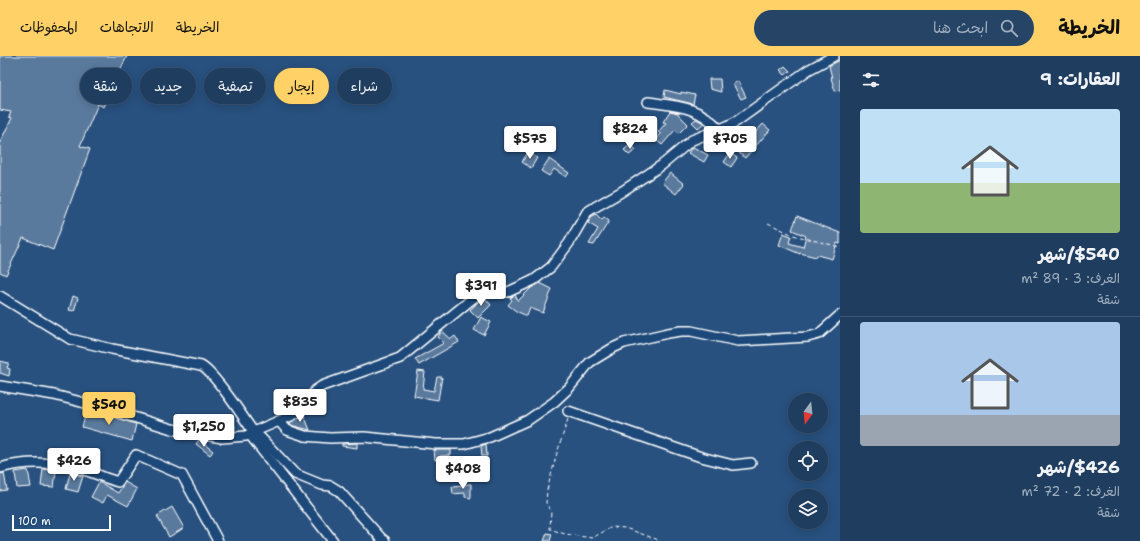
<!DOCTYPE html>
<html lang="ar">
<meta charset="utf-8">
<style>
:root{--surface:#1e3d5f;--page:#264465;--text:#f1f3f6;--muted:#a1aebd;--line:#3c5674;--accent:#ffd166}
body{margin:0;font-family:"Shantell Sans","Playpen Sans Arabic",sans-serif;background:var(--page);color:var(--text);direction:rtl;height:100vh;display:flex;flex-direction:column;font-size:15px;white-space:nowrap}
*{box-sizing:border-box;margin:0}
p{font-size:13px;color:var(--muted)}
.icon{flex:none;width:22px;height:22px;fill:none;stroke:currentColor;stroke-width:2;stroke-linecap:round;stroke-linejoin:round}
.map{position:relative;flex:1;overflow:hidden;direction:ltr}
.details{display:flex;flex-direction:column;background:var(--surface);width:300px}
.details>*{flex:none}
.top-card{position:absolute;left:12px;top:12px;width:380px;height:36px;direction:rtl;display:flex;gap:8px}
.needle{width:26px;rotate:195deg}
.buttons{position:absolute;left:788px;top:337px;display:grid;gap:8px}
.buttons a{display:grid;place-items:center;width:40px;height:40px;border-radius:50%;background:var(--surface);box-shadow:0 2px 10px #0003,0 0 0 1px var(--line);font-size:20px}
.scale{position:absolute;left:12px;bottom:10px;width:99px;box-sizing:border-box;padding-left:4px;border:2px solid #fff;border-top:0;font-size:11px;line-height:14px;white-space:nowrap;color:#fff;-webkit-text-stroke:3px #1f4a7a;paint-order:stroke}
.price{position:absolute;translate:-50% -34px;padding:0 9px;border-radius:4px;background:#fff;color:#222;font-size:13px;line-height:26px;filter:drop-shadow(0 1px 2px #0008)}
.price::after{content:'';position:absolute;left:50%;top:24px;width:12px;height:9px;margin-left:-6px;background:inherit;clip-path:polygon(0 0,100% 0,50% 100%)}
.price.active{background:var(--accent);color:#111}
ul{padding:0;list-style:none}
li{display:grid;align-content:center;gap:8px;height:212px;padding:0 20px}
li+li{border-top:1px solid var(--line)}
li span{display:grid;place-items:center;height:124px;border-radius:4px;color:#555}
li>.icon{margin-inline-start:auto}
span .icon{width:72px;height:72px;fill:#fffc;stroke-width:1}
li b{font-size:17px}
h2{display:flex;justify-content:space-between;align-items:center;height:48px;padding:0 20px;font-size:17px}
.tag{padding:0 14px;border-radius:18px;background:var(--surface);box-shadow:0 2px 10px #0003,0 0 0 1px var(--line);font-size:14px;line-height:36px}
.tag.active{background:var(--accent);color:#111}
header{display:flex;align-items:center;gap:24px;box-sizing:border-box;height:56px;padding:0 20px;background:var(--accent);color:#111}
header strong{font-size:19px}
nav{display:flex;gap:22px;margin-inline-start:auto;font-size:14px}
.search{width:280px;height:36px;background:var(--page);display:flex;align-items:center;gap:10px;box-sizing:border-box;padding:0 14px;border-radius:22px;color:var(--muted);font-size:15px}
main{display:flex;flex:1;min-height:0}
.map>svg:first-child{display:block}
</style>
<header>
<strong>الخريطة</strong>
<div class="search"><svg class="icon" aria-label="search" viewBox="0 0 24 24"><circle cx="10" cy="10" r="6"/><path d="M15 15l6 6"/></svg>ابحث هنا</div>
<nav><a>الخريطة</a><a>الاتجاهات</a><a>المحفوظات</a></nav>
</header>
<main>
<section class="details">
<h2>العقارات: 9<svg class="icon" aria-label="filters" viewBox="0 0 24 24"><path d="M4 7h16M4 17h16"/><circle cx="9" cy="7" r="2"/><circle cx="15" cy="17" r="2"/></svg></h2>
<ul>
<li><span style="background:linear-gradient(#bfe0f5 60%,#8fb573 0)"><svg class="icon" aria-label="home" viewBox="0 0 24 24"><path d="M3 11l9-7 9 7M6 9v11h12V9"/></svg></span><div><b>$540/شهر</b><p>الغرف: 3 · 89 m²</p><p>شقة</p></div></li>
<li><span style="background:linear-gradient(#a9c7e8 75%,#9aa5b1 0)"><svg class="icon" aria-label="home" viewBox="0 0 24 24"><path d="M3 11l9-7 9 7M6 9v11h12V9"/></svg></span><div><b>$426/شهر</b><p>الغرف: 2 · 72 m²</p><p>شقة</p></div></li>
</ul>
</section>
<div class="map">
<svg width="840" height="485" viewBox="0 0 840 485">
<rect width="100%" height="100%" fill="#28517f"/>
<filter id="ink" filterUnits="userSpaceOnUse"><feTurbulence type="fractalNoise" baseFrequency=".025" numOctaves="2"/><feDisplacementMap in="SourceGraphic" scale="8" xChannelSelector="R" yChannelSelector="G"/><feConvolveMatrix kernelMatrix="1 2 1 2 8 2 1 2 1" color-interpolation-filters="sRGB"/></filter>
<g filter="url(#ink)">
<g fill="#5a7a9d" stroke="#fff">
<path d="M0,0H127L103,51L98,48L80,90L90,93L53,194L23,182L6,219L0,216V86L12,62L9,61L11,56L0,54Z"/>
<path d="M840,4V34L835,35L831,22H832L829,10Z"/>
<path d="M785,10L790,15L785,19L780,14Z"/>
<path d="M709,23H720L721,36L710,33Z"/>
<path d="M738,25L746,41L741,43L733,28Z"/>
<path d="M665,34L681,38V36L695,39L693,48L664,41Z"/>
<path d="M670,55L678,57V58L688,68L679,77L675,74L662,89L656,84L661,78L658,76L666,67L663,66Z"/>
<path d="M696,63L704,67L698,72L692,66Z"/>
<path d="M763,68L770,74L745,102L738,96Z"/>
<path d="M737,72L741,75L736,81L728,76Z"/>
<path d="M631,88L636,94L629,99L624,94Z"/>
<path d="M693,91L708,99L704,106L688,97Z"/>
<path d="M528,96L537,102L531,112L522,106Z"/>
<path d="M730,97L737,102L731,111L724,106Z"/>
<path d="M549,103L569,117L566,121L554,113L549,120L541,115Z"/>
<path d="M670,117L684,128L676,138L662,127Z"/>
<path d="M596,158L602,164L604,161L609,165L594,189L589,188L598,173L588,167L591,161Z"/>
<path d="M797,160L840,177V188L837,187L832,203L817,199L816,201L800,197V198L779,189L783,177L791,180L789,187L803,191L806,180L792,174Z"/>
<path d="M540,227L552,233L543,257L530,252L527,260L516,255L508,249L512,244L510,242L515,239L518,245L531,232Z"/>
<path d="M73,240L78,242L74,255L69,254Z"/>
<path d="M485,242L491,249L478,262L470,254L481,243Z"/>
<path d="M481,261L491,266L484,279L474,274Z"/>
<path d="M442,275L451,283L455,280L459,286L419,309L415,303L444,287L438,281Z"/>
<path d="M0,305L9,307L7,312L10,313L9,320L0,317Z"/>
<path d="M418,315L425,316L423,333L434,335L437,321H442L438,344L414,340Z"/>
<path d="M87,354L136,368L132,385L82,371Z"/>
<path d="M304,359L310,374L290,369L289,367Z"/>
<path d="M224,367L235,370L234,375L221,376Z"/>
<path d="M199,384L213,395L210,399L196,388Z"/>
<path d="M357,387V392L342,390V388Z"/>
<path d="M486,388L487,400H482L481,390Z"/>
<path d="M434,394H451V399L440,400V403L435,404Z"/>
<path d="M43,413L56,415L54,431L41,430Z"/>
<path d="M28,414L31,431L17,432L15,416Z"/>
<path d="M4,417L7,434L0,435V418Z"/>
<path d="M70,417L83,420L78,436L66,433Z"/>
<path d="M99,426L118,437L125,426L137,433L128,450L107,439L103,447L91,441Z"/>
<path d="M465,428H471V442L465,441V437L453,438L452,431L465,430Z"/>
<path d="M172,451L184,472L169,481L157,460Z"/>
<path d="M547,477L552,478L550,485H544Z"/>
</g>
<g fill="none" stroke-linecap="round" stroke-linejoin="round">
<g stroke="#fff" stroke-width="12">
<g id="minor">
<path d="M648,46C676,50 699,50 719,73"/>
<path d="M0,240L70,283L112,293L201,310C214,316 244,362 254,377L261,382L295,418L322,429L331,430L339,435L381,482L385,485"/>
<path d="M0,330L54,339L104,352L172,373L222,382L246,380L260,373L293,359L304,351L316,334L322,330L400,302L478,238L484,236H508L534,224L551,211L569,187L587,156L595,151L621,136L662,109L692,84L725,71L737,65L808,14L834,0"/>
<path d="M568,355L701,401L733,409L751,407"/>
<path d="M279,365L287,374L305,380L330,382L364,381L436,388H464L490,381L528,364L554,346L569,332L590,306L613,292L624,287L668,277L681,275H691L738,285L808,281L819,278L840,259"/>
<path d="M250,379L333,485"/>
<path d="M0,412C26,405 54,406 80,413C92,416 105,422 118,426L136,399L182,419L218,485"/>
</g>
</g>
<g stroke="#fff" stroke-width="1" stroke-dasharray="4 3" stroke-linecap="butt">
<path d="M768,167L793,179L840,191"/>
<path d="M568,363L557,397L547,434L546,447L551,455L550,473L565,478L592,482L612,471L625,472L656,483L659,485"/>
</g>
<use href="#minor" stroke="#1f4a7a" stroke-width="9"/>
</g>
</g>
</svg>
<div class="buttons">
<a><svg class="needle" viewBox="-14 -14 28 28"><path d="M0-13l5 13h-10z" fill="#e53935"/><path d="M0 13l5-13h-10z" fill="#a1aebd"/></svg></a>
<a><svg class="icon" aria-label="locate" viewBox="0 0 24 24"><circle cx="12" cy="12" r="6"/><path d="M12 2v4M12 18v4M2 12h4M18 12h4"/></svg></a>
<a><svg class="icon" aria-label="layers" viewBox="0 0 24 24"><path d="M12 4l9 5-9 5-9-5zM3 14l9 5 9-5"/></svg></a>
</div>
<div class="scale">100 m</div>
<b class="price" style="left:630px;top:94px">$824</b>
<b class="price" style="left:530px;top:104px">$575</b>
<b class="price" style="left:730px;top:104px">$705</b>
<b class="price" style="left:481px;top:251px">$391</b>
<b class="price" style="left:300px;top:367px">$835</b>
<b class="price active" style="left:109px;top:370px">$540</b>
<b class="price" style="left:204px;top:392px">$1,250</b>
<b class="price" style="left:74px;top:426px">$426</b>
<b class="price" style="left:463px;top:434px">$408</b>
<div class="top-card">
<a class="tag">شراء</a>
<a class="tag active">إيجار</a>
<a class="tag">تصفية</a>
<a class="tag">جديد</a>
<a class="tag">شقة</a>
</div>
</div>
</main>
